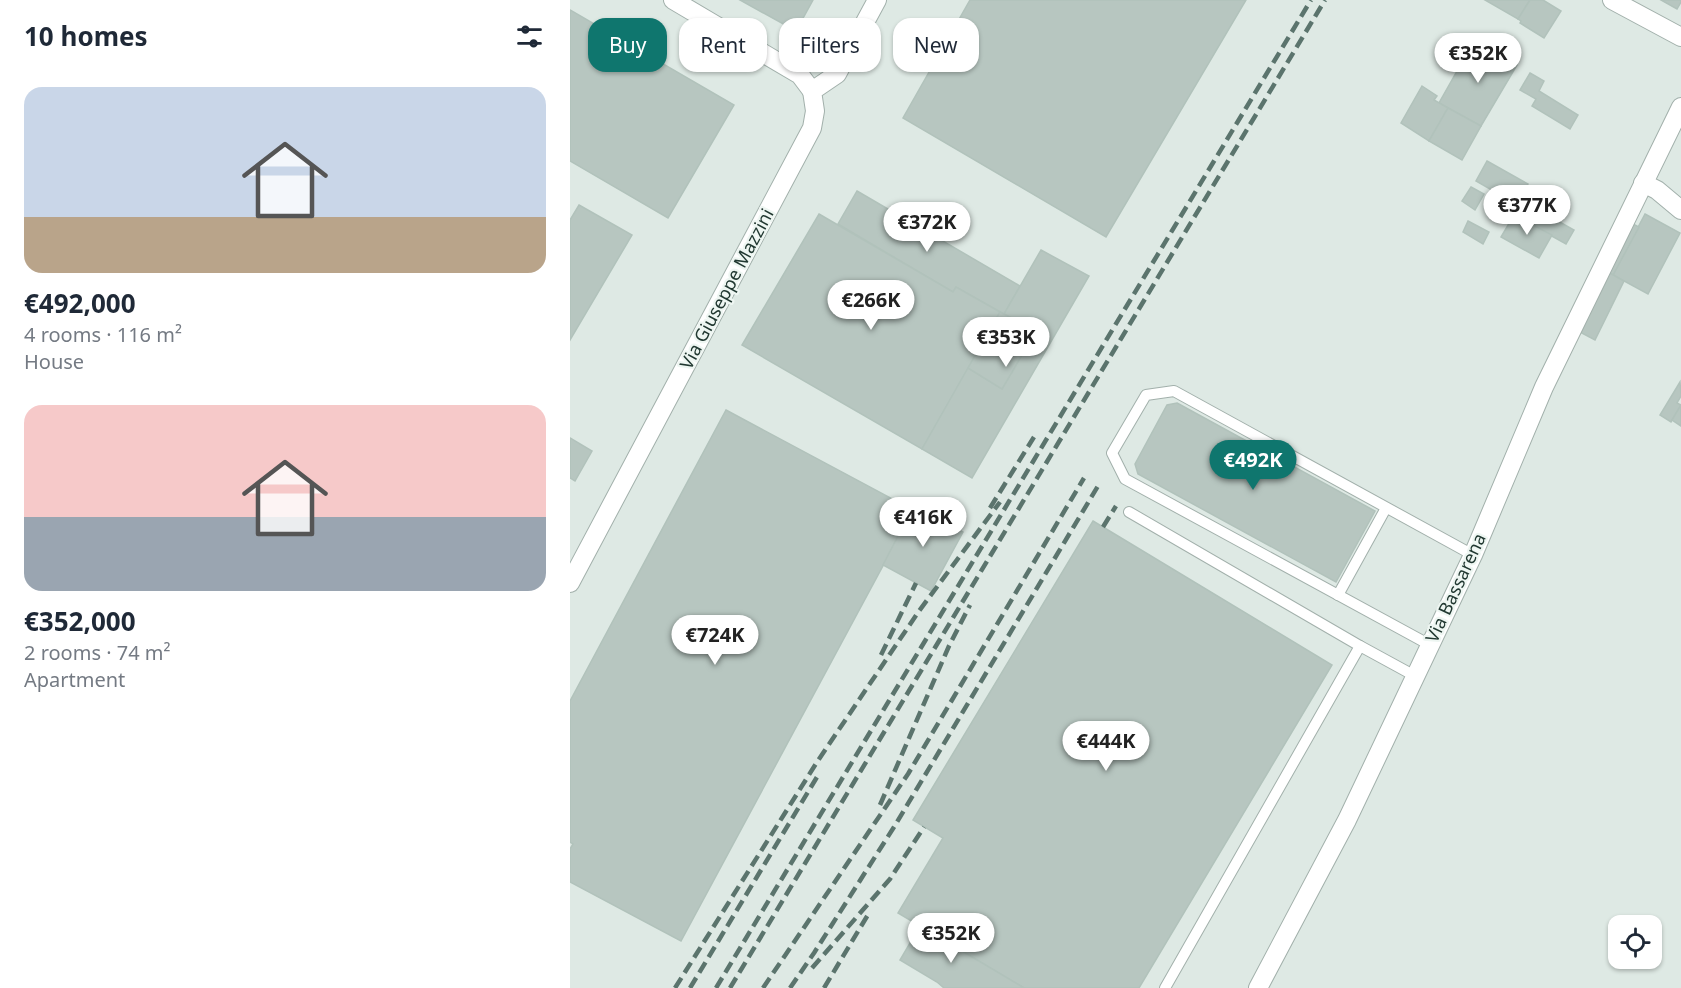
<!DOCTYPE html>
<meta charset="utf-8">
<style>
:root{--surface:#fff;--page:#f2f2f3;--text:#1f2937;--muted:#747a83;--accent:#0f766e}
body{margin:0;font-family:"Noto Sans",sans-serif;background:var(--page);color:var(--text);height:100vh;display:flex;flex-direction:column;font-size:22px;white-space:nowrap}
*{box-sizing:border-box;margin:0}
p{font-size:20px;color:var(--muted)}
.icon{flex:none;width:33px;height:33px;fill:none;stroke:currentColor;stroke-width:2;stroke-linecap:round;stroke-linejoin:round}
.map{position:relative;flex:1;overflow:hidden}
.drawer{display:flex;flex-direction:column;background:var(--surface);width:570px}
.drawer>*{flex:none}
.banner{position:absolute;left:18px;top:18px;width:570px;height:54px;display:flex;gap:12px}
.tools{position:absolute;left:1038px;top:915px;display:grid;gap:12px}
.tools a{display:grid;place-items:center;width:54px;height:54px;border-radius:12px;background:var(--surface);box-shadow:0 2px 4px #0004;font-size:30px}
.price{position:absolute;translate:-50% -51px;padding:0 14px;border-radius:21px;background:#fff;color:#222;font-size:20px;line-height:39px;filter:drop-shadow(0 2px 3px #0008)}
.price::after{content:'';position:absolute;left:50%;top:36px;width:18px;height:14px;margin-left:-9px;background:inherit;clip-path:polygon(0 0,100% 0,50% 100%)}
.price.selected{background:var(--accent);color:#fff}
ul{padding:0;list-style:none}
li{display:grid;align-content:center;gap:12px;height:318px;padding:0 24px}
li span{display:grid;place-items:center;height:186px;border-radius:18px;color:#555}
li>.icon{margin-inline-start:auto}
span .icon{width:108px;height:108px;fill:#fffc;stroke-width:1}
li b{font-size:26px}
h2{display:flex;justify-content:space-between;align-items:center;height:72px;padding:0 24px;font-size:26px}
.tag{padding:0 21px;border-radius:18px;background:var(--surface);box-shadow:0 2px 4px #0004;font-size:21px;line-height:54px}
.tag.selected{background:var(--accent);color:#fff}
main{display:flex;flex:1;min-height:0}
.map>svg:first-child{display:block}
</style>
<main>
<section class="drawer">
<h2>10 homes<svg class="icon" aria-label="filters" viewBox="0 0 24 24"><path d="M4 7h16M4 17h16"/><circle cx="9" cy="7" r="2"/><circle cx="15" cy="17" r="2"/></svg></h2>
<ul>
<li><span style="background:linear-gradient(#c9d6e8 70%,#b9a48a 0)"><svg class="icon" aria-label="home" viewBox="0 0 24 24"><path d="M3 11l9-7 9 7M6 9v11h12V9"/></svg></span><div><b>€492,000</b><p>4 rooms · 116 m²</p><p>House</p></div></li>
<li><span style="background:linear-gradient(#f6c9c9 60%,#9aa5b1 0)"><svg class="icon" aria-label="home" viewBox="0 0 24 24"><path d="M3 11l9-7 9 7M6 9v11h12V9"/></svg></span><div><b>€352,000</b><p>2 rooms · 74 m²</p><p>Apartment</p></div></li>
</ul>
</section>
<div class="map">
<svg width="1111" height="988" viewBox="0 0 1111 988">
<rect width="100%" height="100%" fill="#dee9e4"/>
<g fill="#b7c6c0" stroke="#b1c2bb" stroke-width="1.5">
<path d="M170,0H243L226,31Z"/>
<path d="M400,0H676L536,237L333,118Z"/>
<path d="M915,0H960L948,19Z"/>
<path d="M960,0H973L991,11L974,38L950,23L951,21L948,19Z"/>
<path d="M1091,0H1111V2L1107,9Z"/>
<path d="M0,10L164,105L98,218L0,161Z"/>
<path d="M904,41L947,65L911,126L869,103Z"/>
<path d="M960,73L974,81L969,91L1008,115L1000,129L962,106L966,99L950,90Z"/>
<path d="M852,86L867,96L864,100L878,108L859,141L831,123Z"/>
<path d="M878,108L911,126L892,160L859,141Z"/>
<path d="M917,161L958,184L946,204L906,181Z"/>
<path d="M901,187L914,194L905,210L892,201Z"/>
<path d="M287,191L450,286L434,314L386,287L383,292L268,224Z"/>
<path d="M949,199L1004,230L996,244L944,215L950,206L946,204Z"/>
<path d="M9,205L62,235L0,340V220Z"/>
<path d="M249,214L383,292L386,287L430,312L352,449L172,345Z"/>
<path d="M1075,214L1110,233L1078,294L1043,275Z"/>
<path d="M944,215L982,235L969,258L931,237Z"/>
<path d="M898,221L919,232L913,244L893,232Z"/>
<path d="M1061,223L1069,227L1043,275L1036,271Z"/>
<path d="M471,250L519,276L402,478L352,449L398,368L432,389L466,331L434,314Z"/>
<path d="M1036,271L1054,281L1025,340L1006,330Z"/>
<path d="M430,312L466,331L432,389L398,368Z"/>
<path d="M1110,382L1111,396L1107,403L1111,405L1101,422L1090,415Z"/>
<path d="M607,403L805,511L766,582L568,474L565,464L597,405Z"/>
<path d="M1111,405V426L1102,420Z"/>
<path d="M156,410L343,510L111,941L0,882V849L3,844L0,842V701Z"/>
<path d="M0,438L22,451L5,481L0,478Z"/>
<path d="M344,505L393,532L361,591L313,565Z"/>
<path d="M523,521L762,665L569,988H454L328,913L373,838L343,820Z"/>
<path d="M350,926L454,988H374L367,982L330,960Z"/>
</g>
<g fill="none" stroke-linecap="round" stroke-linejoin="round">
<g stroke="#a2b0ab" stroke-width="12">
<g id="lane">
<path d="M559,512L790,646L845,676"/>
<path d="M768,595L816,508"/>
<path d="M860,645L555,479L542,453L576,395L604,391L903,555"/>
<path d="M595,988L790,646"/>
</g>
</g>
<g stroke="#a2b0ab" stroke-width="20">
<g id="street">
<path d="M103,0L230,75L242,91"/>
<path d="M1042,0L1111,37"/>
<path d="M1073,183L1087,190L1111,210"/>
<path d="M0,583L242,128L245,111L242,91L267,74L307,0"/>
<path d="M688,988L777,820L903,555L974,387L1111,107"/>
</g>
</g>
<use href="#lane" stroke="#fff" stroke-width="10"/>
<use href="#street" stroke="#fff" stroke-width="18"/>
<g stroke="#5b746d" stroke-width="4.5" stroke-dasharray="12 6" stroke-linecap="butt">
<path d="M420,508L464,437"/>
<path d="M371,520L375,504"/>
<path d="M533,527L546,506"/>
<path d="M311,655L346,583"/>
<path d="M310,805L379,646L400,605"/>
<path d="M242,968L320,879L354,827"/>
<path d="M105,988L247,762L349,611L430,502"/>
<path d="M120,988L247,777"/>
<path d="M146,988L741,0"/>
<path d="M160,988L755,0"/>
<path d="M193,988L338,774L514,478"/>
<path d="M220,988L244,953L324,827L528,486"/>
<path d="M254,988L299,913"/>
</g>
</g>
<g text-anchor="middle" stroke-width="4.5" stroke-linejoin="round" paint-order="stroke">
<g font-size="18" fill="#213831" stroke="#eef6f2">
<text transform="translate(157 289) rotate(-62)" y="6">Via Giuseppe Mazzini</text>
<text transform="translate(886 588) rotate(-65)" y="6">Via Bassarena</text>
</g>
</g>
</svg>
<div class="tools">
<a><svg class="icon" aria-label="locate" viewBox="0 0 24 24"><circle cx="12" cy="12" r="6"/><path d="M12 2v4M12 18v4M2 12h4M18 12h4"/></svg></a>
</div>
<b class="price" style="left:908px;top:84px">€352K</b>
<b class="price" style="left:957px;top:236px">€377K</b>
<b class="price" style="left:357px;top:253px">€372K</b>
<b class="price" style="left:301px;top:331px">€266K</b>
<b class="price" style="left:436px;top:368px">€353K</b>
<b class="price selected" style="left:683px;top:491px">€492K</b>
<b class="price" style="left:353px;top:548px">€416K</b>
<b class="price" style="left:145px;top:666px">€724K</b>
<b class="price" style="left:536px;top:772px">€444K</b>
<b class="price" style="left:381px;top:964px">€352K</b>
<div class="banner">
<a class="tag selected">Buy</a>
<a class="tag">Rent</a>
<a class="tag">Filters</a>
<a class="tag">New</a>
</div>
</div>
</main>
